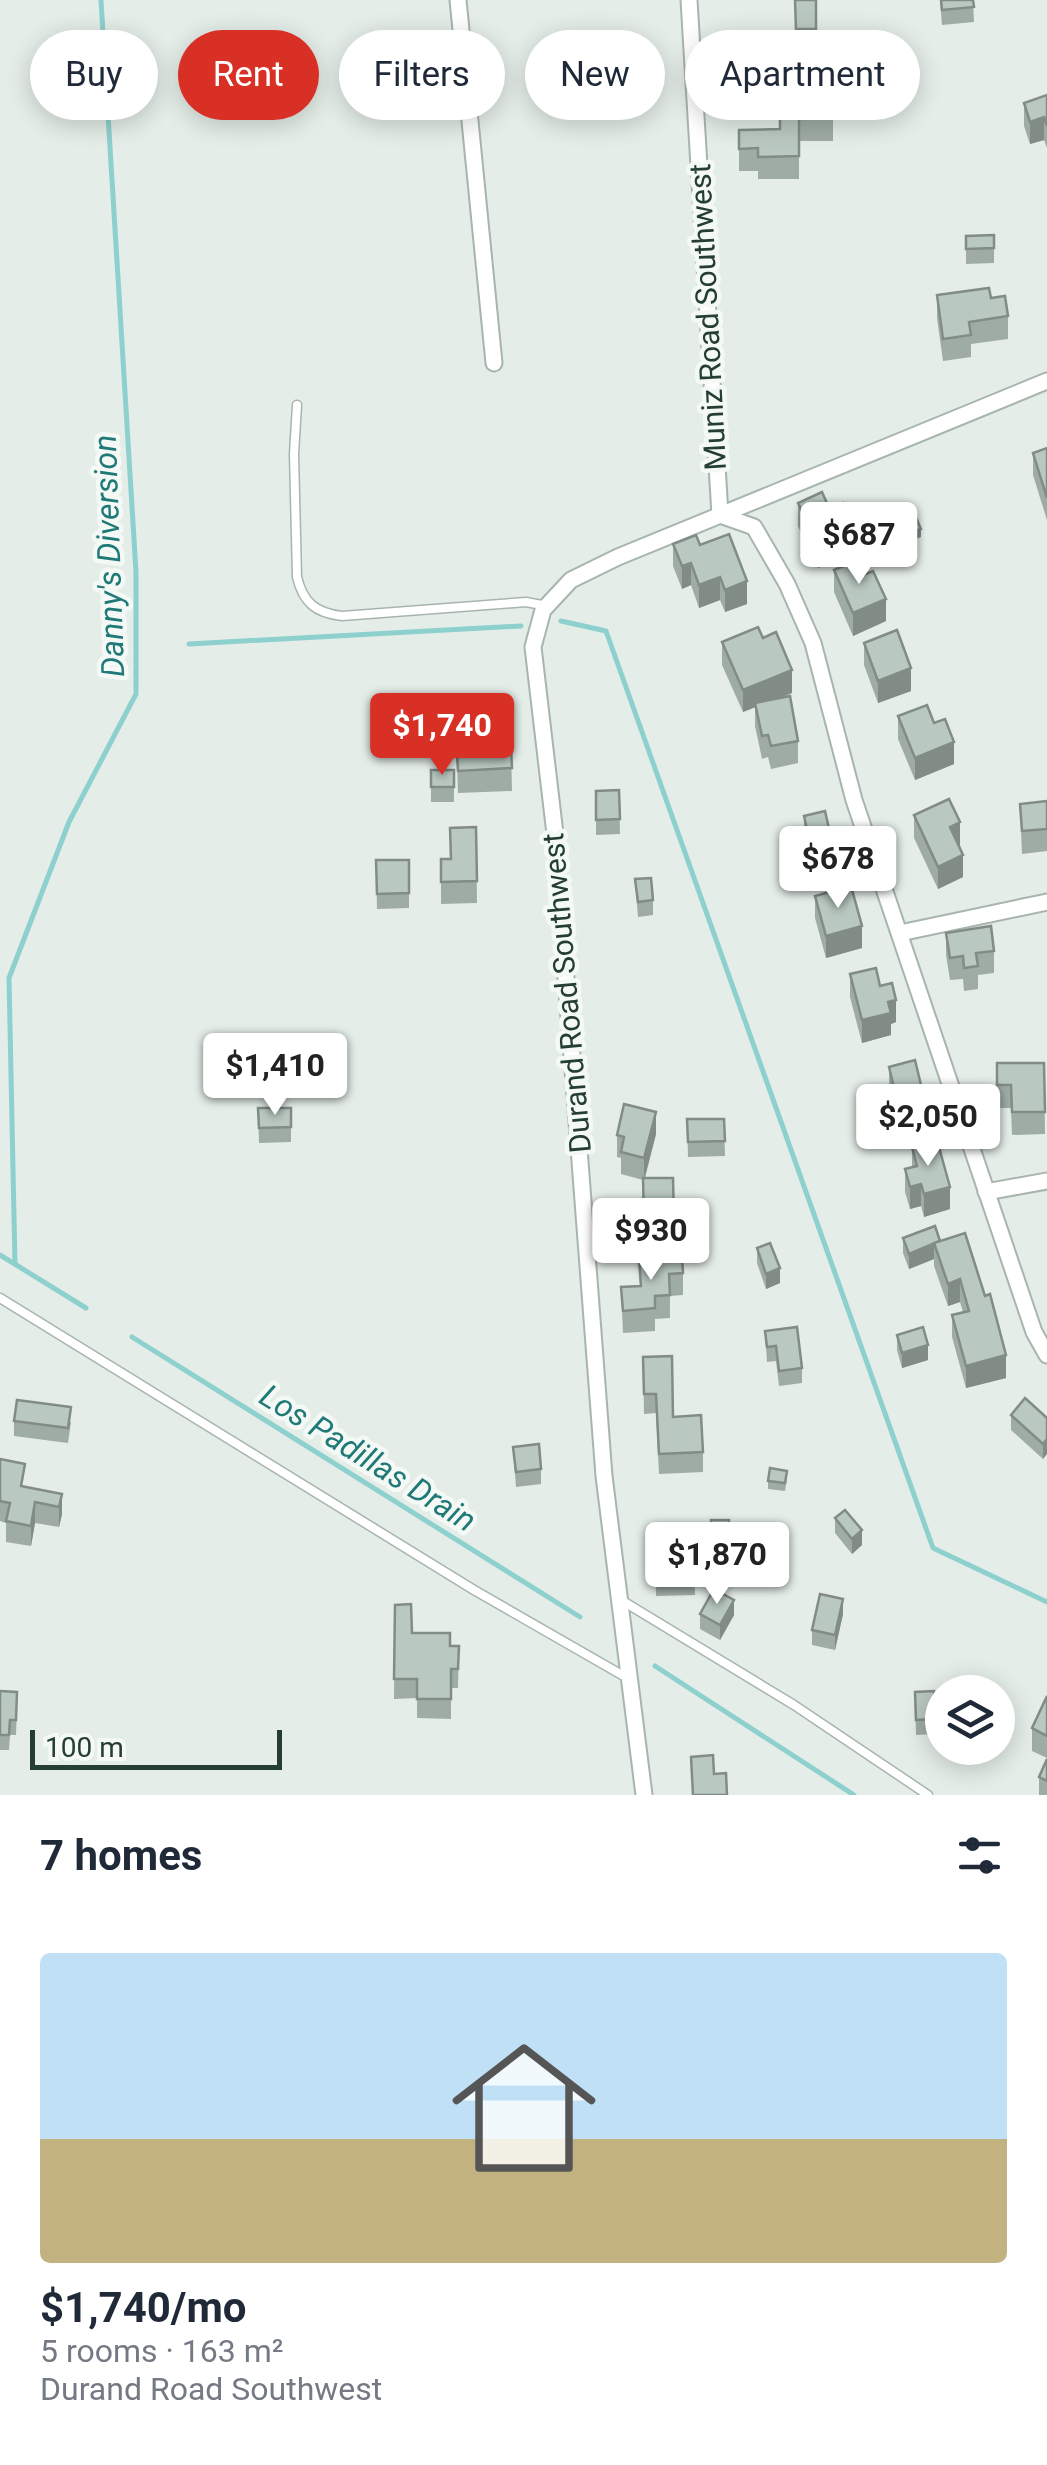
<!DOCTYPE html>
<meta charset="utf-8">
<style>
:root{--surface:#fff;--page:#f6f6f7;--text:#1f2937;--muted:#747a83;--accent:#d93025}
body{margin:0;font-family:Roboto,sans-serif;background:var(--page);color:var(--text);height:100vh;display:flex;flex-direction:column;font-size:38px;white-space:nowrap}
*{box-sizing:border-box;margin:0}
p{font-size:32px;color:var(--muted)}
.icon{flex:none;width:55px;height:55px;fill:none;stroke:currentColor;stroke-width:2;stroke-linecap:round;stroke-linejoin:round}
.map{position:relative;height:1795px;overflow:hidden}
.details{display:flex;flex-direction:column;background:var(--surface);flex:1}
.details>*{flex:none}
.hud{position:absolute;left:30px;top:30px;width:988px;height:90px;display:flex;gap:20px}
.fabs{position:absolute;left:925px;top:1675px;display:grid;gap:20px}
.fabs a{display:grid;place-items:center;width:90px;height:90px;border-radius:50%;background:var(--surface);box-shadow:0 5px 25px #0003;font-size:50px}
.scale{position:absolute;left:30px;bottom:25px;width:252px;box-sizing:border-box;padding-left:10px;border:5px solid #243e32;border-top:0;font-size:28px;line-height:35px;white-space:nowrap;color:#243e32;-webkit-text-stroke:8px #f5f9f6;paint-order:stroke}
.price{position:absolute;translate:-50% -85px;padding:0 22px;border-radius:10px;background:#fff;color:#222;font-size:32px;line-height:65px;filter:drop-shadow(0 2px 5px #0008)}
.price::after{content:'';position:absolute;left:50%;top:60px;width:30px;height:22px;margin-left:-15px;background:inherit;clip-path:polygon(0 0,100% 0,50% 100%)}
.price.current{background:var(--accent);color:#fff}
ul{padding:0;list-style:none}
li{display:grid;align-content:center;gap:20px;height:530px;padding:0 40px}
li span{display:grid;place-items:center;height:310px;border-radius:10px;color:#555}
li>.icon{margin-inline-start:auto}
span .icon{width:180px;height:180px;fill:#fffc;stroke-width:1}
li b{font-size:42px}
h2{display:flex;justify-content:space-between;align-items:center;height:120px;padding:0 40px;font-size:42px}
.tag{padding:0 35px;border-radius:45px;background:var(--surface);box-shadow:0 5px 25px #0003;font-size:35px;line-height:90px}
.tag.current{background:var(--accent);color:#fff}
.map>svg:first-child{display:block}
</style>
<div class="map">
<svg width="1047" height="1795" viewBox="0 0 1047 1795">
<rect width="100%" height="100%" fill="#e4ede7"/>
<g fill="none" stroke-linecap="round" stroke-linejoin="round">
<g stroke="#8ed0ce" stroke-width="5">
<path d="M561,621L606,631L933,1548L1047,1602"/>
<path d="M189,644L521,626"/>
<path d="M0,1255L86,1308"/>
<path d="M15,1264L9,978L69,822L136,694V572L101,0"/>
<path d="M132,1337L580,1617"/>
<path d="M655,1666L854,1795"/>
</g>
<g stroke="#a7b5ad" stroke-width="11">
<g id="lane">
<path d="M297,405L294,454L297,577C303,602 315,613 342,616L526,602L547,606"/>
<path d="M0,1298L474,1590L629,1679"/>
<path d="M621,1600L794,1705L928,1795"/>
</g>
</g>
<g stroke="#a7b5ad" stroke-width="19">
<g id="street">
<path d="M458,0L494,363"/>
<path d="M689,0L720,515L754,527L787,584L813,643L854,800L1034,1332L1047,1355"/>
<path d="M900,933L1047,902"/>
<path d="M986,1192L1047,1181"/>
<path d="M644,1795L604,1476L555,834L533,647L543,610L571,580L618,557L1047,381"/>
</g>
</g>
<use href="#lane" stroke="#fff" stroke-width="8"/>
<use href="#street" stroke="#fff" stroke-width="15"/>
</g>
<g fill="#9faca5">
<path d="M795,0H816V44H796Z"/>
<path d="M940,0H973L974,22L942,25Z"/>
<path d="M833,91V141H799V179H758V171H739V130L780,129Z"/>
<path d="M1047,95V148L1044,140L1030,144L1024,126V103Z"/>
<path d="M994,235V263L966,264V236Z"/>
<path d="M937,295L991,298L1008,316V339L971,344V357L943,361L937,318Z"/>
<path d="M1047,448V520L1033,475V453Z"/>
<path d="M798,503L830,510L855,551L818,568L798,526Z"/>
<path d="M673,544L700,545L747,604L725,612L720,600L699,608L691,585L682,589L673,566Z"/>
<path d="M834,570L861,576L886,621L853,636L834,592Z"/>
<path d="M722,642L792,693L778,699L798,741V763L771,769L768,757L762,759L755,726V707L743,712L722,665Z"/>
<path d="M864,643L911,691L878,703L864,665Z"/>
<path d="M898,716L934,723L954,764L915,780L898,739Z"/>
<path d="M466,719L493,749L511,748L512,791L458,793L456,736H466Z"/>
<rect x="431" y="770" width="23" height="32"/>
<path d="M619,790L620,834L596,835V791Z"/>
<path d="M1047,801V851L1022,854L1020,804Z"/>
<path d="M914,815L960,845L963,877L938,889L914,838Z"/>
<path d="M804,816L833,861L812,866L804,831Z"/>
<path d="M476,827L477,903L441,904V859H451Z"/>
<path d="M376,860H409V908L377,909Z"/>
<path d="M635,879L653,900V915L638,917Z"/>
<path d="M815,896L862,948L826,958L815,918Z"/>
<path d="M946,933L994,951V973L978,975V989L964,991L963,979L950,980L946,955Z"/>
<path d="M850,974L880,986L896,1022L891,1024V1035L862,1043L850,997Z"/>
<path d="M997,1063H1044L1045,1134L1012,1135L1011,1108H997Z"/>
<path d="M889,1067L927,1132L901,1139L889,1089Z"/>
<path d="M258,1108H291V1142L259,1143Z"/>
<path d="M687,1119H724L725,1156L688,1157Z"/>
<path d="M656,1134L645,1178H673L674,1243L644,1244L643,1180L621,1174V1158L617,1157V1135Z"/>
<path d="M912,1147L950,1209L924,1217L921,1206L910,1209L905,1192V1169L912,1167Z"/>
<path d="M965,1233L1006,1378L966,1388L952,1337V1315L963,1312L960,1302L948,1306L934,1266V1259L909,1269L903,1253V1238L940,1241Z"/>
<path d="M757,1248L780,1283L766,1289L757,1263Z"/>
<path d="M639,1259L683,1273V1295L670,1296V1318L655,1319V1331L623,1333L621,1287L640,1286Z"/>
<path d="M765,1331L802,1368V1383L779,1386L776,1361L767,1362Z"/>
<path d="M897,1335L928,1360L902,1368L897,1350Z"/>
<path d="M643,1357L673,1417L703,1452V1472L659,1474L656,1413L644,1414Z"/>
<path d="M1011,1415L1047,1418L1043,1459L1011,1430Z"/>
<path d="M14,1421L71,1422L68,1443L14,1436Z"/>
<path d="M513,1447L541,1469V1484L516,1487Z"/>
<path d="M0,1459L24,1487L62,1494V1514L59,1527L35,1523L31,1546L6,1542V1523L0,1521Z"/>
<path d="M787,1478L785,1491L768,1489V1481Z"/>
<path d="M835,1518L862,1545L852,1554L835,1533Z"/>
<rect x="711" y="1520" width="18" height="22"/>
<path d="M694,1535L695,1595L656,1596L655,1536Z"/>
<path d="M395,1605L412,1633L450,1646H459L458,1688H451V1719L417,1718V1698L394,1699Z"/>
<path d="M700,1614L734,1615L720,1640L700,1629Z"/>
<path d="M843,1614L835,1650L812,1645V1630Z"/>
<path d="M0,1691L17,1707L16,1735H10L9,1750H0Z"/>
<path d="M934,1691L935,1734L916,1735L915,1692Z"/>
<path d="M1047,1696V1758L1032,1751V1728Z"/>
<path d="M1047,1759V1795H1039V1777Z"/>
</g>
<g fill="#828c86">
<path d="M1044,117V140L1030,144V122Z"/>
<path d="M855,528V551L818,568V546Z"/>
<path d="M921,529V537L904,543V536Z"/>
<path d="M691,563V585L682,589V566Z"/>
<path d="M720,577V600L699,608V585Z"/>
<path d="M747,581V604L725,612V590Z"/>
<path d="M886,599V621L853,636V613Z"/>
<path d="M911,668V691L878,703V681Z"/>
<path d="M792,670V693L743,712V690Z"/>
<path d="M954,742V764L915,780V758Z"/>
<path d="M960,822V845L950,849V827Z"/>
<path d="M833,846V861L812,866V851Z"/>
<path d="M963,855V877L938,889V867Z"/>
<path d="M862,926V948L826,958V936Z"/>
<path d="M896,1000V1022L891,1024V1035L862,1043V1020L888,1002Z"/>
<path d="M927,1110V1132L901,1139V1116Z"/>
<path d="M656,1112V1134L644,1180V1158Z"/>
<path d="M921,1184V1206L910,1209V1187Z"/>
<path d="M950,1187V1209L924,1217V1194Z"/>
<path d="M934,1244V1259L909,1269V1254Z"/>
<path d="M780,1268V1283L766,1289V1274Z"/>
<path d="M960,1279V1302L948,1306V1284Z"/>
<path d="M928,1345V1360L902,1368V1353Z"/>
<path d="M1006,1355V1378L966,1388V1366Z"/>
<path d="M1047,1439V1454L1043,1459V1444Z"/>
<path d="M62,1494V1514L59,1527V1507Z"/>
<path d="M35,1502V1523L31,1546V1526Z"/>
<path d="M862,1530V1545L852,1554V1539Z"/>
<path d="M843,1599V1614L835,1650V1635Z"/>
<path d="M734,1600V1615L720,1640V1625Z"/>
</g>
<g fill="#b9c8c0" stroke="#828c86" stroke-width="2.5">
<path d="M795,0H816V29H796Z"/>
<path d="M941,0H973L974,7L942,10Z"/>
<path d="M833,91V118L799,119V156L758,157V148L739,149V130L780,129V92Z"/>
<path d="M1047,95V126L1044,117L1030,122L1024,103Z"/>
<path d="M994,235V248L966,249V236Z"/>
<path d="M989,288L991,298L1005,296L1008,316L969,322L971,335L943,339L937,295Z"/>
<path d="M1047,448V498L1033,453Z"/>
<path d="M822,492L830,510L843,503L855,528L818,546L798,503Z"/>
<path d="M915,515L921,529L904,536L899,522Z"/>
<path d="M729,534L747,581L725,590L720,577L699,585L691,563L682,566L673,544L696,535L700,545Z"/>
<path d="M855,561L861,576L873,571L886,599L853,613L834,570Z"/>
<path d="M758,627L763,638L776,632L792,670L743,690L722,642Z"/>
<path d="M897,630L911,668L878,681L864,643Z"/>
<path d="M790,696L798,741L771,746L768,735L762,736L755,703Z"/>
<path d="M927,705L934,723L945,719L954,742L915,758L898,716Z"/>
<path d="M483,718L484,738H492L493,749L511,748L512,768L458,771L456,736H467L466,719Z"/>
<rect x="431" y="770" width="23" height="17"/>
<path d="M619,790L620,819L596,820V791Z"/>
<path d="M949,799L960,822L950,827L963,855L938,867L914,815Z"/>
<path d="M1047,801V829L1022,831L1020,804Z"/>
<path d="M825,811L833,846L812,851L804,816Z"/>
<path d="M476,827L477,881L441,882V859H451L450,828Z"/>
<path d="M376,860H409V893L377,894Z"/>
<path d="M651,878L653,900L638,902L635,879Z"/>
<path d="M851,886L862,926L826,936L815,896Z"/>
<path d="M991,926L994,951L976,953L978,966L964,968L963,956L950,958L946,933Z"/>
<path d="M876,968L880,986L892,983L896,1000L888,1002L891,1013L862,1020L850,974Z"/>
<path d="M915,1060L927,1110L901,1116L889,1067Z"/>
<path d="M997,1063H1044L1045,1112H1012L1011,1085H997Z"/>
<path d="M624,1104L656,1112L644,1158L621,1152L624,1137L617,1135Z"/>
<path d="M258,1108H291V1127L259,1128Z"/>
<path d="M687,1119H724L725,1141L688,1142Z"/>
<path d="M937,1140L950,1187L924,1194L921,1184L910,1187L905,1169L917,1166L912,1147Z"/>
<path d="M643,1178H673L674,1221H644Z"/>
<path d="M935,1226L940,1241L909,1254L903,1238Z"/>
<path d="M965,1233L985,1296L990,1294L1006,1355L966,1366L952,1315L969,1311L960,1279L948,1284L934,1243Z"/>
<path d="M770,1243L780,1268L766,1274L757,1248Z"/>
<path d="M682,1256L683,1273L669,1274L670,1295L655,1296V1308L623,1311L621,1287L641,1286L639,1259Z"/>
<path d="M797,1327L802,1368L779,1371L776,1346L767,1347L765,1331Z"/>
<path d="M923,1327L928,1345L902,1353L897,1335Z"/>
<path d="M672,1356L673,1417L701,1415L703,1452L659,1454L656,1394H644L643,1357Z"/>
<path d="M1025,1398L1047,1418V1439L1043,1444L1011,1415Z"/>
<path d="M17,1400L71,1407L68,1428L14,1421Z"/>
<path d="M539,1444L541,1469L516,1472L513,1447Z"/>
<path d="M0,1459L25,1464L21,1486L62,1494L59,1507L35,1502L31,1526L6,1521L10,1503L0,1501Z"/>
<path d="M770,1468L787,1471L785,1483L768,1481Z"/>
<path d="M845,1510L862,1530L852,1539L835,1518Z"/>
<path d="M711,1520H729V1535L711,1534Z"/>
<path d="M694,1535L695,1573H656L655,1536Z"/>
<path d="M714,1589L734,1600L720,1625L700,1614Z"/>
<path d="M820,1594L843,1599L835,1635L812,1630Z"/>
<path d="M411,1604L412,1633H450V1646H459L458,1669H451V1699H417V1679H394L395,1605Z"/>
<path d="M0,1691L17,1692L16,1720H10L9,1735H0Z"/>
<path d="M934,1691L935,1719L916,1720L915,1692Z"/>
<path d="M1047,1696V1736L1032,1728Z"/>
<path d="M713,1755L714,1774L726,1773L727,1795H693L691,1757Z"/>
<path d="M1047,1759V1781L1039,1777Z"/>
</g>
<g text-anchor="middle" stroke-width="9" stroke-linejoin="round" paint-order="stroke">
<g font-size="30" fill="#243e32" stroke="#f5f9f6">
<text transform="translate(708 317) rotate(-93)" y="10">Muniz Road Southwest</text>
<text transform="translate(567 993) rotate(-95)" y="10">Durand Road Southwest</text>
</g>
<g font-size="32" font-style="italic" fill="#1f7977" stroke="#f5f9f6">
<text transform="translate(109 556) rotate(-92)" y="11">Danny's Diversion</text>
<text transform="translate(368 1458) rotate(32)" y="11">Los Padillas Drain</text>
</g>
</g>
</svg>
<div class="fabs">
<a><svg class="icon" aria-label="layers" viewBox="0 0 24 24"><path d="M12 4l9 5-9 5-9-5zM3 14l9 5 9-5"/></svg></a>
</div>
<div class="scale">100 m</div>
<b class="price" style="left:859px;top:587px">$687</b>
<b class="price current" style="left:442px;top:778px">$1,740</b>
<b class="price" style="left:838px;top:911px">$678</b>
<b class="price" style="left:275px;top:1118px">$1,410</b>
<b class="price" style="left:928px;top:1169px">$2,050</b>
<b class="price" style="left:651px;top:1283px">$930</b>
<b class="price" style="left:717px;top:1607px">$1,870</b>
<div class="hud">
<a class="tag">Buy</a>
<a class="tag current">Rent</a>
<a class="tag">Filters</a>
<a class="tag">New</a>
<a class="tag">Apartment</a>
</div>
</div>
<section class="details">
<h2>7 homes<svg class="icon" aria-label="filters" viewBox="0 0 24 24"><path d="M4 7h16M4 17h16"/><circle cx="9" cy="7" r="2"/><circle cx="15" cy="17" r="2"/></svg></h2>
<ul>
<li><span style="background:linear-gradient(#bfe0f5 60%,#c2b280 0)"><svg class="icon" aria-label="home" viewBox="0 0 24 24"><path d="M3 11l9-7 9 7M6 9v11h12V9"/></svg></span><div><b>$1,740/mo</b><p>5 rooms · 163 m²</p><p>Durand Road Southwest</p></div></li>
</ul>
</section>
